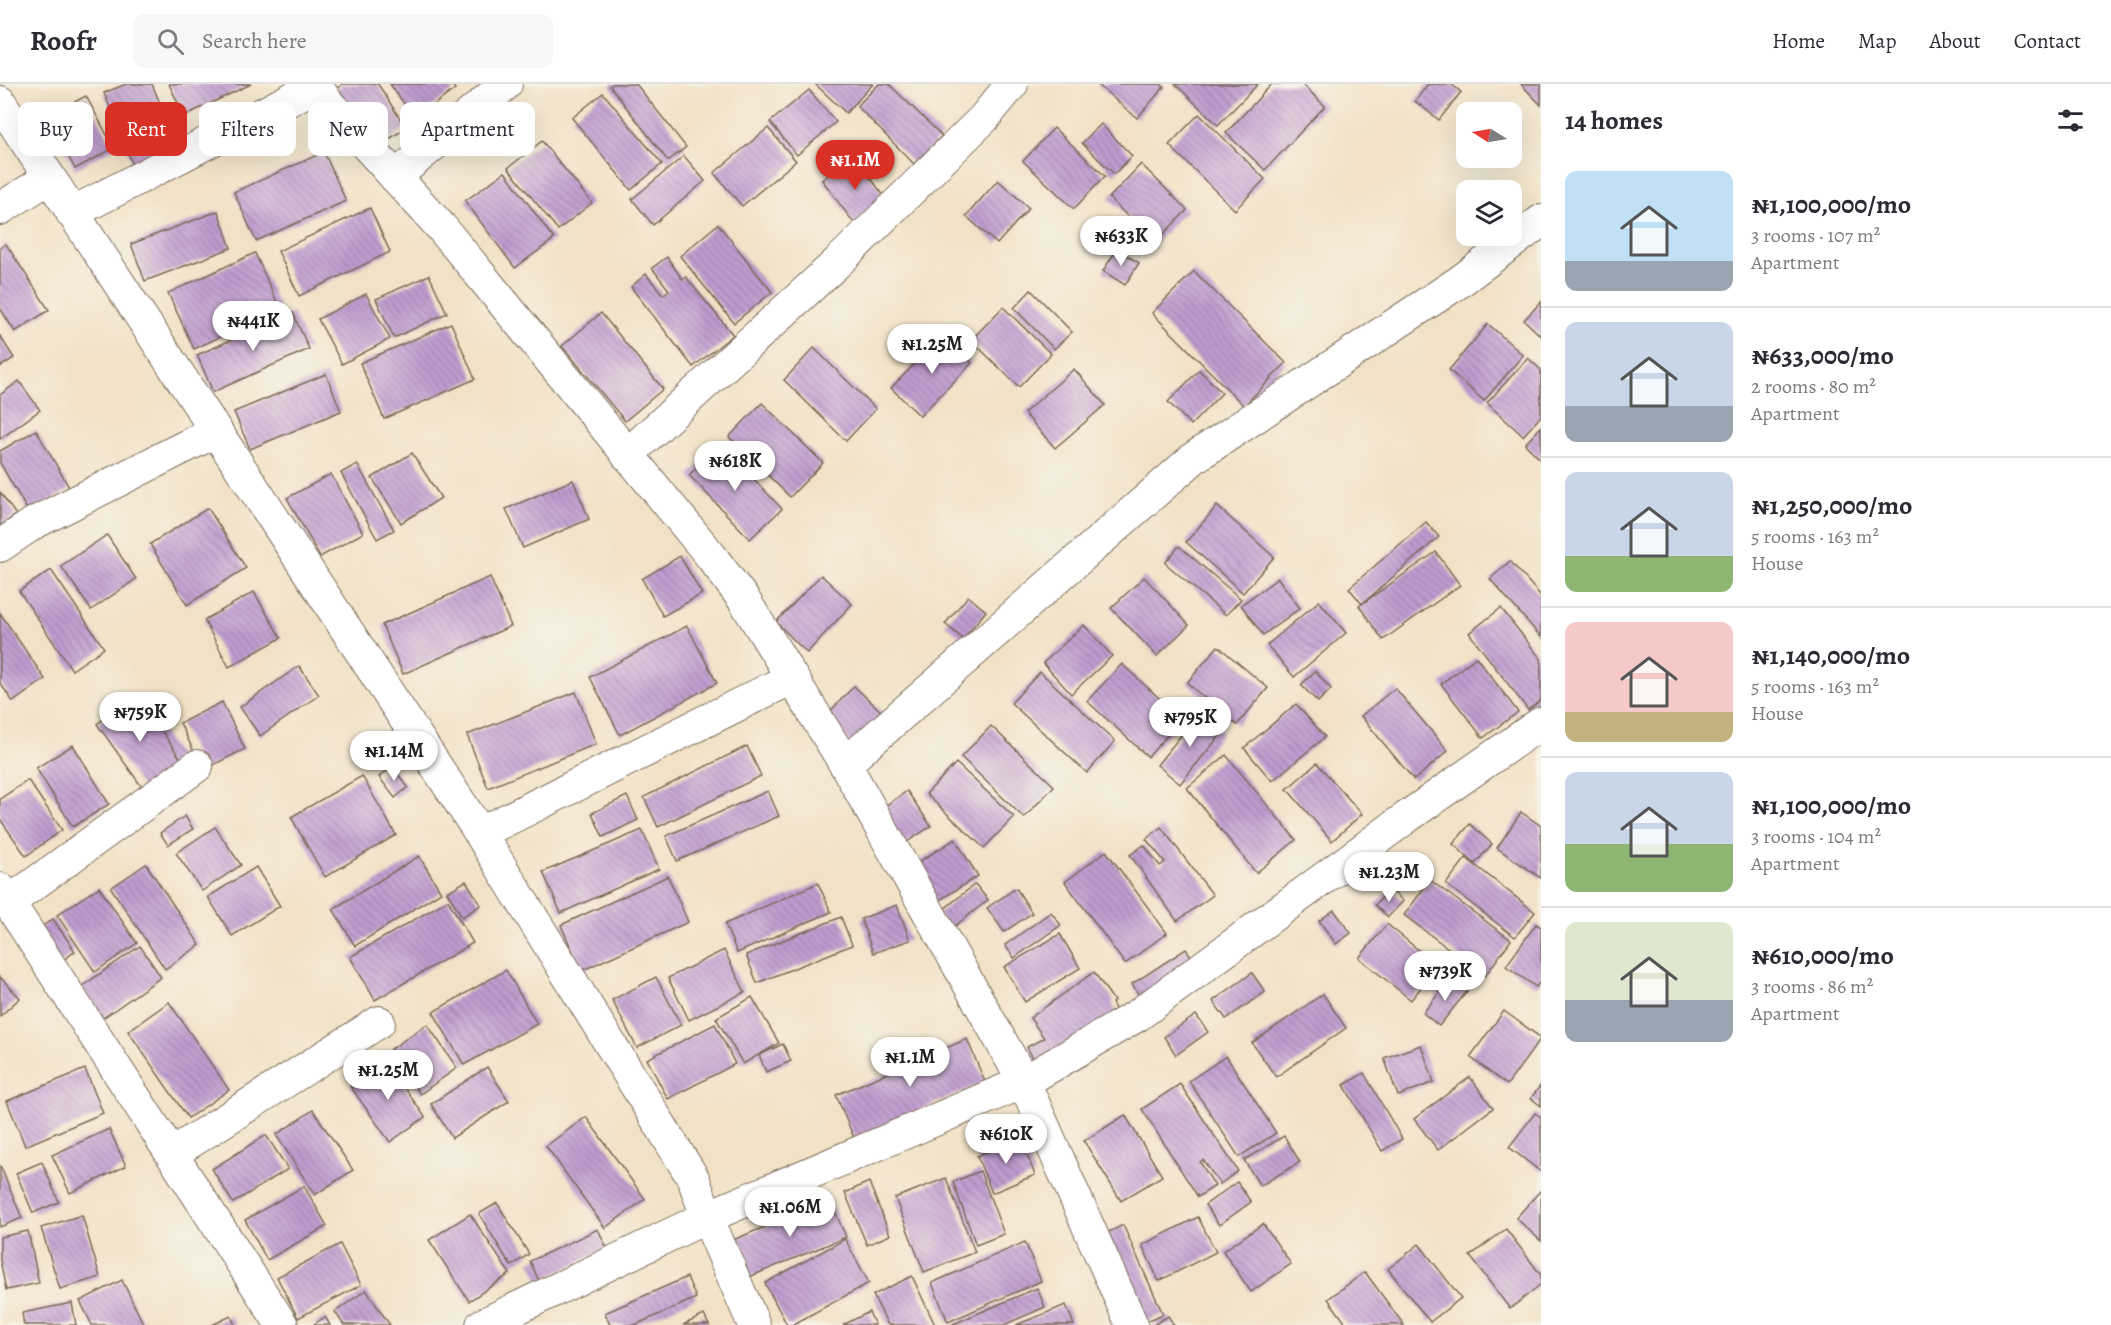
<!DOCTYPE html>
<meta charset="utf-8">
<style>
:root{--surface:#fff;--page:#f7f7f7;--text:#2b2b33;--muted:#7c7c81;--line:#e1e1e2;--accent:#d93025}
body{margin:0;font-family:Alegreya,serif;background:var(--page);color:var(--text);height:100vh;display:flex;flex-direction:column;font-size:22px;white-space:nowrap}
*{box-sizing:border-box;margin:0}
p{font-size:20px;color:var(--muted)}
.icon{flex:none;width:33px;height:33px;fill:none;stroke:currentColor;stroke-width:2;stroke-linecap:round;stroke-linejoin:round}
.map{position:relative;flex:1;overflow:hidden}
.details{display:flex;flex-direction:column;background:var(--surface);width:570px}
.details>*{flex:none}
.top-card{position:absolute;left:18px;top:18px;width:570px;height:54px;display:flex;gap:12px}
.needle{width:39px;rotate:281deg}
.buttons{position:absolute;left:1456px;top:18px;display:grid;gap:12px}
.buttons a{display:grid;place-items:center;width:66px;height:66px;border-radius:12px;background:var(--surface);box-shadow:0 6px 24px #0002;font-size:30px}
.price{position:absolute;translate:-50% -51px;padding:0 14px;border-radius:21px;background:#fff;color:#222;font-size:20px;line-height:39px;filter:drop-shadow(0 2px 3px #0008)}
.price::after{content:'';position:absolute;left:50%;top:36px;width:18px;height:14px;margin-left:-9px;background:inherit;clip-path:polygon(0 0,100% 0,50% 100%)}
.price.active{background:var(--accent);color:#fff}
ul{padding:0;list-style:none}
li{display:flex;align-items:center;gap:18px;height:150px;padding:0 24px}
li+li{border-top:2px solid var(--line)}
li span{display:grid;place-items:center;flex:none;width:168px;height:120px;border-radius:12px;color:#555}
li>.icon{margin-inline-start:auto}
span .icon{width:72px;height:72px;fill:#fffc;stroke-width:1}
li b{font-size:26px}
h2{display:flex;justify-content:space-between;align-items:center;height:72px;padding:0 24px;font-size:26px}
.tag{padding:0 21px;border-radius:12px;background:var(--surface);box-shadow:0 6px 24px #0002;font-size:21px;line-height:54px}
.tag.active{background:var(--accent);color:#fff}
header{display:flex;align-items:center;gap:36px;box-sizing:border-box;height:84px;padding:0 30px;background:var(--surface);border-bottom:2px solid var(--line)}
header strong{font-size:28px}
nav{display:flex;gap:33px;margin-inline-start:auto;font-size:21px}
.search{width:420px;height:54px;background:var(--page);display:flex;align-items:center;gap:15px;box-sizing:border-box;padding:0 21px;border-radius:12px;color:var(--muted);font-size:22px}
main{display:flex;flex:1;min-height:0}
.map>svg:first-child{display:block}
</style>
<header>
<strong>Roofr</strong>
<div class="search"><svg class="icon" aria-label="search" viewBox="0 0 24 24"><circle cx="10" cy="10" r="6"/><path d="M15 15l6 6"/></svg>Search here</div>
<nav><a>Home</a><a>Map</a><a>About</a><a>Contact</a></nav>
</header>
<main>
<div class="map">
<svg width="1541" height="1241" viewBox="0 0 1541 1241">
<defs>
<pattern id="building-back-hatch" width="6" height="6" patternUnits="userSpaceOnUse" patternTransform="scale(1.5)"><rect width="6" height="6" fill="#c09cd0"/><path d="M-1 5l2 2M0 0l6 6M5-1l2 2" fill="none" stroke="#9d7fa8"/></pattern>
</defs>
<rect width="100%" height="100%" fill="#f7f3e8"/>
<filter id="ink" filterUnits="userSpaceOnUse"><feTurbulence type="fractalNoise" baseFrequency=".0167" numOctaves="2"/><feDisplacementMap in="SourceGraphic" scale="12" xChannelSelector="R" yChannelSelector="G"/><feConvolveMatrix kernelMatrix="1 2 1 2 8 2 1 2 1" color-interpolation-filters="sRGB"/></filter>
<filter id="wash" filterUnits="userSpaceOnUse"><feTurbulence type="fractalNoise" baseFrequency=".008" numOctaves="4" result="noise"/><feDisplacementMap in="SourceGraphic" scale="24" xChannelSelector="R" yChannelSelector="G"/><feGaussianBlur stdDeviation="1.35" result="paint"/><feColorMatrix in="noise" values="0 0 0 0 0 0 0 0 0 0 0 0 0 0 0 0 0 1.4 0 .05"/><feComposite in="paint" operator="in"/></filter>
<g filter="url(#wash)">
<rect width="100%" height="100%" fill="#f1e2c6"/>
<g id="blocks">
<g fill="url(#building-back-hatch)">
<path d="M126,0H152L168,39L124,57L104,9Z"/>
<path d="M169,0H251L184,32Z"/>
<path d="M343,0H378L406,44L374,65L336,5Z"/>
<path d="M390,0H452L455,5L415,35Z"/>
<path d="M612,0H636L686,63L668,77L610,2Z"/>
<path d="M815,0H873L846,29Z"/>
<path d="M879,0H889L942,52L914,80L857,22Z"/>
<path d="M1097,0H1161L1164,3L1137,34Z"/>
<path d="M1175,0H1258L1218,41Z"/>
<path d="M1272,0H1302L1325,22L1265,86L1226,49Z"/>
<path d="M1428,0H1451L1461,8L1439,36L1415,17Z"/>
<path d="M1521,0H1541V21Z"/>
<path d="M809,6L836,38L797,71L770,38Z"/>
<path d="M603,9L662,80L631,106L572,34Z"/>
<path d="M86,12L114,64L75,85L47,32Z"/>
<path d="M1199,30L1265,95L1235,126L1169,61Z"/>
<path d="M1101,40L1132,72L1114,90L1082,59Z"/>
<path d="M768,44L796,77L742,122L714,89Z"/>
<path d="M1054,44L1105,92L1074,125L1023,77Z"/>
<path d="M163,45L173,72L135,87L125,61Z"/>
<path d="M542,57L592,119L558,146L508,84Z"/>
<path d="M324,68L346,117L256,157L234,108Z"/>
<path d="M853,71L888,117L856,142L822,96Z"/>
<path d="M684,72L705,97L653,141L632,115Z"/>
<path d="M1141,80L1187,126L1155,159L1109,114Z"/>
<path d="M505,88L554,155L515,184L465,117Z"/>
<path d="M998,96L1029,124L997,160L966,132Z"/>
<path d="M370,124L390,168L299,212L278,167Z"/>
<path d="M218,127L231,164L145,197L131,160Z"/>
<path d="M718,140L772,208L734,239L680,172Z"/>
<path d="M6,160L49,226L15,248L0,224V164Z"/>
<path d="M1117,165L1139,179L1125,201L1103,187Z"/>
<path d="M255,169L280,225L194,265L168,209Z"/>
<path d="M667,173L682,195L686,193L733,251L693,283L631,203L646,190L663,211L669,206L652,184Z"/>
<path d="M1194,187L1286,279L1244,322L1152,229Z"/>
<path d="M429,191L447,229L394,254L376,215Z"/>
<path d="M1031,206L1072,248L1054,265L1014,224Z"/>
<path d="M366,210L390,255L342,280L318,235Z"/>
<path d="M1541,218V252L1524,236Z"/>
<path d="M1003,223L1051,270L1019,303L971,256Z"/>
<path d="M293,229L309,265L213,308L197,271Z"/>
<path d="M601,229L663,305L625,337L562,262Z"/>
<path d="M451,239L475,295L384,335L360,279Z"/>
<path d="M1488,240L1523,271L1484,317L1449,286Z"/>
<path d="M944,250L972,279L920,332L891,304Z"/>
<path d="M0,252L14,274L0,283Z"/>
<path d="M814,264L876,325L846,357L784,296Z"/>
<path d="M1528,274L1541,286V332L1523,352L1487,319Z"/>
<path d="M1074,285L1105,321L1055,364L1024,329Z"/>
<path d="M1199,286L1222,309L1191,341L1168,318Z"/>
<path d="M326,290L341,327L250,365L234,328Z"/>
<path d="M19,297L40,326L0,355V311Z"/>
<path d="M762,319L823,379L790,413L729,353Z"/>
<path d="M1541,343V376L1525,360Z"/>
<path d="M36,346L70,405L29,429L0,379V367Z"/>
<path d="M721,360L782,425L750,455L689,391Z"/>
<path d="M412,369L441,414L401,439L372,394Z"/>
<path d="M357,380L394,446L377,455L341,389Z"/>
<path d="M331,390L363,449L320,473L287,414Z"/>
<path d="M573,396L589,435L523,464L506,425Z"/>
<path d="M0,408L16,431L0,442Z"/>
<path d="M1217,422L1274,473L1243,509L1186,458Z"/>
<path d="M208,424L246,484L187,521L150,460Z"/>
<path d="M1426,438L1439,453L1362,520L1349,504Z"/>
<path d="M107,451L136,495L91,526L61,482Z"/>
<path d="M1179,462L1241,515L1226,531L1165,479Z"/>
<path d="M1436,468L1460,501L1383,556L1359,522Z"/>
<path d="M680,472L702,510L663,532L642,495Z"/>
<path d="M1510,477L1541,512V553L1490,495Z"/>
<path d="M51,486L104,564L72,586L19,507Z"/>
<path d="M821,491L852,520L807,569L776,538Z"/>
<path d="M490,493L511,542L403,590L382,541Z"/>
<path d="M1144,493L1189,541L1157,572L1111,524Z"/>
<path d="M1278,494L1300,524L1263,551L1241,521Z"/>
<path d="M254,508L281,554L229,583L204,536Z"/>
<path d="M968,512L986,527L963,555L945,540Z"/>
<path d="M1319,517L1346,549L1294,593L1267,561Z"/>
<path d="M1501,524L1541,575V616L1528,626L1469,549Z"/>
<path d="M0,529L45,595L13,618L0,599Z"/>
<path d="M1084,541L1112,572L1071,610L1043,579Z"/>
<path d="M687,542L717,599L620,651L590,593Z"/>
<path d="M1218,562L1268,604L1237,641L1187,599Z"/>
<path d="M1476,573L1518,628L1483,654L1441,600Z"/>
<path d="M1122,580L1182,635L1148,673L1087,617Z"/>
<path d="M299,582L319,611L260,652L240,623Z"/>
<path d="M1315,587L1331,605L1318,618L1301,601Z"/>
<path d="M1040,588L1115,657L1087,689L1011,619Z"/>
<path d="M854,602L885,631L855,663L824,634Z"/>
<path d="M1395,604L1448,667L1414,696L1361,632Z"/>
<path d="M576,608L596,660L488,704L467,651Z"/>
<path d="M137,611L183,678L144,706L97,640Z"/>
<path d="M222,618L245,665L203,686L180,639Z"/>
<path d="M1296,620L1325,653L1272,697L1244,664Z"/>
<path d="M1200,628L1223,648L1180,700L1157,681Z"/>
<path d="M991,642L1054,702L1024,734L961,673Z"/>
<path d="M73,661L109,720L73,743L36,684Z"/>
<path d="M747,662L761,692L658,743L644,713Z"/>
<path d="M1226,671L1296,756L1256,789L1187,704Z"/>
<path d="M956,679L1014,733L984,764L926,710Z"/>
<path d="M1317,679L1362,730L1332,757L1287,705Z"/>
<path d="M392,683L408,703L395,714L379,693Z"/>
<path d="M362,692L396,751L325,793L291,733Z"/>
<path d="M28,696L62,746L26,772L0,735V715Z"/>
<path d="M768,707L779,732L677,777L666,752Z"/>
<path d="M907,707L931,742L901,762L878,727Z"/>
<path d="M627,712L638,736L603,753L592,729Z"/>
<path d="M1521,728L1541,742V794L1497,764Z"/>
<path d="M185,732L193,745L168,761L160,749Z"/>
<path d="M1470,740L1492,760L1475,780L1453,760Z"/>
<path d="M215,743L241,781L202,807L176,769Z"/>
<path d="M1161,743L1213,811L1177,837L1130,771L1144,761L1160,782L1165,778L1146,755Z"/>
<path d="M642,746L659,785L561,829L543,788Z"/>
<path d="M955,755L978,792L935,819L912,782Z"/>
<path d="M1106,767L1167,849L1125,880L1065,798Z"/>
<path d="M419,772L441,808L355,862L333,825Z"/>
<path d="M1466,774L1535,828L1515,853L1446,800Z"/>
<path d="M146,780L200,861L165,885L111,804Z"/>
<path d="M256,783L280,822L232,852L208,813Z"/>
<path d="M668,792L688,838L581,887L561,841Z"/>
<path d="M1430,796L1511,856L1485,892L1404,831Z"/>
<path d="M466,797L481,821L462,833L447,808Z"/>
<path d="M818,799L831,828L737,869L725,840Z"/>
<path d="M975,800L988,816L950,846L938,830Z"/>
<path d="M99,803L137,859L95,888L57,831Z"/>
<path d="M1016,804L1032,829L1004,848L987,824Z"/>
<path d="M1390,805L1403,817L1388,833L1375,821Z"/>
<path d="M448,816L473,859L375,916L350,873Z"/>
<path d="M897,821L910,856L873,869L861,835Z"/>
<path d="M1334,826L1351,849L1336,860L1319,837Z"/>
<path d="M1051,828L1061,841L1014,874L1005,861Z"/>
<path d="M841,833L852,861L757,899L746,871Z"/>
<path d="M53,835L75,867L60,879L37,846Z"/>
<path d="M1387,840L1438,882L1411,916L1359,874Z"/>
<path d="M1536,840L1541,843V897L1536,903L1506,882Z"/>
<path d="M1060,850L1080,884L1025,918L1004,883Z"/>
<path d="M140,862L161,893L103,934L81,903Z"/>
<path d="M1186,865L1198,882L1143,918L1132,900Z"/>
<path d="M724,866L745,908L689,936L668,894Z"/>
<path d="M506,886L537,940L464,981L433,928Z"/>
<path d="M1094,888L1114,917L1112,919L1121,937L1037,982L1027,963L1044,954L1030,934Z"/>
<path d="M1252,889L1265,908L1226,935L1213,917Z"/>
<path d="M0,893L20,914L0,932Z"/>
<path d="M656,893L681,941L637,964L612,916Z"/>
<path d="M1452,893L1468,906L1439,942L1423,929Z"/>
<path d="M1323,910L1346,944L1276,993L1252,959Z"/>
<path d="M752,913L779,959L743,980L716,934Z"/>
<path d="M169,918L229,1006L188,1034L128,947Z"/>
<path d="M1504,927L1541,954L1507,1001L1470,973Z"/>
<path d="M1196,931L1208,948L1176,971L1164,953Z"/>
<path d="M427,940L457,984L420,1010L390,966Z"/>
<path d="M715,940L735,980L668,1015L647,975Z"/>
<path d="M967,955L985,998L854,1054L836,1011Z"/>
<path d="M783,960L791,977L766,988L759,971Z"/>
<path d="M1421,961L1434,998L1398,1012L1384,974Z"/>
<path d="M1226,972L1276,1049L1239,1073L1189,997Z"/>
<path d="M386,977L425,1033L390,1058L350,1002Z"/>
<path d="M487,983L509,1017L452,1054L431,1020Z"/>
<path d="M85,985L103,1029L25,1062L7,1017Z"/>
<path d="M1364,989L1402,1055L1382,1067L1344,1001Z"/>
<path d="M1470,993L1493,1024L1438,1066L1414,1035Z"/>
<path d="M1180,1000L1238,1087L1220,1100L1203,1076L1200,1078L1215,1102L1198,1113L1142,1025Z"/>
<path d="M1541,1001V1022L1531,1014Z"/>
<path d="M313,1026L353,1086L315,1111L276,1051Z"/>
<path d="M1535,1029L1541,1033V1088L1509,1063Z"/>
<path d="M1125,1031L1162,1092L1121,1117L1084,1057Z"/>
<path d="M586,1033L645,1115L605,1144L546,1062Z"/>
<path d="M109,1045L126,1082L70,1109L52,1071Z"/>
<path d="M266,1051L288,1085L233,1119L212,1085Z"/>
<path d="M1284,1052L1300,1078L1260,1102L1244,1076Z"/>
<path d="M1020,1053L1035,1091L992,1109L977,1072Z"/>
<path d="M42,1078L59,1118L33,1129L16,1089Z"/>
<path d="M0,1081L22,1134L0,1143Z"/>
<path d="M980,1087L1004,1150L976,1161L953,1098Z"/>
<path d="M946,1094L975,1168L924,1188L895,1114Z"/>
<path d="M869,1098L890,1151L867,1161L845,1109Z"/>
<path d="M1237,1098L1251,1118L1219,1141L1205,1121Z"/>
<path d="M304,1102L327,1142L267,1176L245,1136Z"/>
<path d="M1541,1106V1157L1516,1134Z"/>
<path d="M830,1116L846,1153L749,1193L733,1156Z"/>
<path d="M497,1119L529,1170L511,1182L479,1130Z"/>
<path d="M470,1130L510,1190L469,1217L429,1156Z"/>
<path d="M82,1131L100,1193L60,1205L41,1144Z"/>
<path d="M1198,1133L1216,1168L1159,1197L1142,1161Z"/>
<path d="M1263,1140L1291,1180L1251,1208L1223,1167Z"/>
<path d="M1123,1141L1163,1230L1140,1240L1101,1152Z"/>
<path d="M598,1145L607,1165L539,1197L530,1177Z"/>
<path d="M1506,1145L1541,1191V1200L1510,1225L1470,1172Z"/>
<path d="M28,1147L39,1199L6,1206L0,1176V1153Z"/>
<path d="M845,1155L869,1199L792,1241H787L765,1199Z"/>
<path d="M1025,1158L1041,1197L948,1238L932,1199Z"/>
<path d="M340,1160L361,1201L298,1234L277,1193Z"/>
<path d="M1419,1160L1461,1214L1430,1238L1388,1185Z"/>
<path d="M1365,1188L1404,1241H1347L1328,1215Z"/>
<path d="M912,1192L935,1241H888L873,1211Z"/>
<path d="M687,1193L696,1214L635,1241H610L605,1229Z"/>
<path d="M122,1196L144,1241H92L80,1217Z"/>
<path d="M1037,1204L1045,1223L1004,1241H951Z"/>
<path d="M366,1206L390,1241H344L335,1228Z"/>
<path d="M72,1219L76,1241H24L22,1229Z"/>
<path d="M1066,1221L1074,1241H1016Z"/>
<path d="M869,1228L875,1241H843Z"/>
<path d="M704,1231L709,1241H683Z"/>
<path d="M231,1232L235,1241H212Z"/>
<path d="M1168,1232L1174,1241H1153Z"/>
<path d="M325,1233L330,1241H313Z"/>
</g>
</g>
</g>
<g filter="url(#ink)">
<use href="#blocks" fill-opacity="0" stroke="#7b6a59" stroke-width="1.5"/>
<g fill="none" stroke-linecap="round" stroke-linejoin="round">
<g stroke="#7b6a59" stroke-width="34">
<g id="minor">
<path d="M315,0L327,18L441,143L711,472L744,516L845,680L1024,998L1132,1241"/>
<path d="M0,18L480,749L693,1094L707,1133L754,1241"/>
<path d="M395,93L506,0"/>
<path d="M0,125L49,94"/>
<path d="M72,129L316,2"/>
<path d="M627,371L838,178L984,34L1012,0"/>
<path d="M0,462L34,439L216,347"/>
<path d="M845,680L1195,373L1459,198L1541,137"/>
<path d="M480,749L792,594"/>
<path d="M0,805L282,1241"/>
<path d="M9,818L197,682"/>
<path d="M173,1069L379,938"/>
<path d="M482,1241L707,1133L1024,998L1138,931L1407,733L1541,639"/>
</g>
</g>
<use href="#minor" stroke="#fff" stroke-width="32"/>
</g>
</g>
</svg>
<div class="buttons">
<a><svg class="needle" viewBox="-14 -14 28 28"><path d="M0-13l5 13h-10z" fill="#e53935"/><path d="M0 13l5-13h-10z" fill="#7c7c81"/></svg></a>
<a><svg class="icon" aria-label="layers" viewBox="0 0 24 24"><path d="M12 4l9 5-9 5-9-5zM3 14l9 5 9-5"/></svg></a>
</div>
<b class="price active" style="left:855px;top:107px">₦1.1M</b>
<b class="price" style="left:1121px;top:183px">₦633K</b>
<b class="price" style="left:253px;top:268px">₦441K</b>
<b class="price" style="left:932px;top:291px">₦1.25M</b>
<b class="price" style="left:735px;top:408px">₦618K</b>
<b class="price" style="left:140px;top:659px">₦759K</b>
<b class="price" style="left:1190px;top:664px">₦795K</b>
<b class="price" style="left:394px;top:698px">₦1.14M</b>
<b class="price" style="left:1389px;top:819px">₦1.23M</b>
<b class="price" style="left:1445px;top:918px">₦739K</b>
<b class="price" style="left:910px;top:1004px">₦1.1M</b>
<b class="price" style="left:388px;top:1017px">₦1.25M</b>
<b class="price" style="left:1006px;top:1081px">₦610K</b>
<b class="price" style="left:790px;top:1154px">₦1.06M</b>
<div class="top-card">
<a class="tag">Buy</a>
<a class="tag active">Rent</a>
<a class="tag">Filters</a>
<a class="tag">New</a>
<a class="tag">Apartment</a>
</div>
</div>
<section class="details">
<h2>14 homes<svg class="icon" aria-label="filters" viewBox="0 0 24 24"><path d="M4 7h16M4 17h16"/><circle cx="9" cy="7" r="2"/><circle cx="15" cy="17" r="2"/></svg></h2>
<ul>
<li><span style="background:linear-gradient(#bfe0f5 75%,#9aa5b1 0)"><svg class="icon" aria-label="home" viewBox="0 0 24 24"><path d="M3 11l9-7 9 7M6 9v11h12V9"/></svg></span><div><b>₦1,100,000/mo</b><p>3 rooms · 107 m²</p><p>Apartment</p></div></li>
<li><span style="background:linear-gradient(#c9d6e8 70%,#9aa5b1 0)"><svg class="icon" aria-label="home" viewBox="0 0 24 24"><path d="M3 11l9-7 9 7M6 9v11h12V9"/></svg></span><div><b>₦633,000/mo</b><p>2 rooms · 80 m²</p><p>Apartment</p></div></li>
<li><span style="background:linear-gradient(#c9d6e8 70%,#8fb573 0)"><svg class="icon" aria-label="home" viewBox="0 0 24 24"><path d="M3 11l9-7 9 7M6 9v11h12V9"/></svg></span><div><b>₦1,250,000/mo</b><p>5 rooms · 163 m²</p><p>House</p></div></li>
<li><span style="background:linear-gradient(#f6c9c9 75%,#c2b280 0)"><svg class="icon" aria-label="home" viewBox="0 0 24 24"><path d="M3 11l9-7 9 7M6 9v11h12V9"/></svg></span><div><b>₦1,140,000/mo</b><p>5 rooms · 163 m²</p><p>House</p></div></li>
<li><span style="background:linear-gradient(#c9d6e8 60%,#8fb573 0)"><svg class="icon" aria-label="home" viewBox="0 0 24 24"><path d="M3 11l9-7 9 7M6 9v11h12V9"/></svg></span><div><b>₦1,100,000/mo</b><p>3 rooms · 104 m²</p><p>Apartment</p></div></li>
<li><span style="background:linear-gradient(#dfe7d0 65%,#9aa5b1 0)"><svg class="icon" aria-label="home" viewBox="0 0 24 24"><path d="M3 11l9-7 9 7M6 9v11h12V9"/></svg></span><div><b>₦610,000/mo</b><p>3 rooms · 86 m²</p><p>Apartment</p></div></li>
</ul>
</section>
</main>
